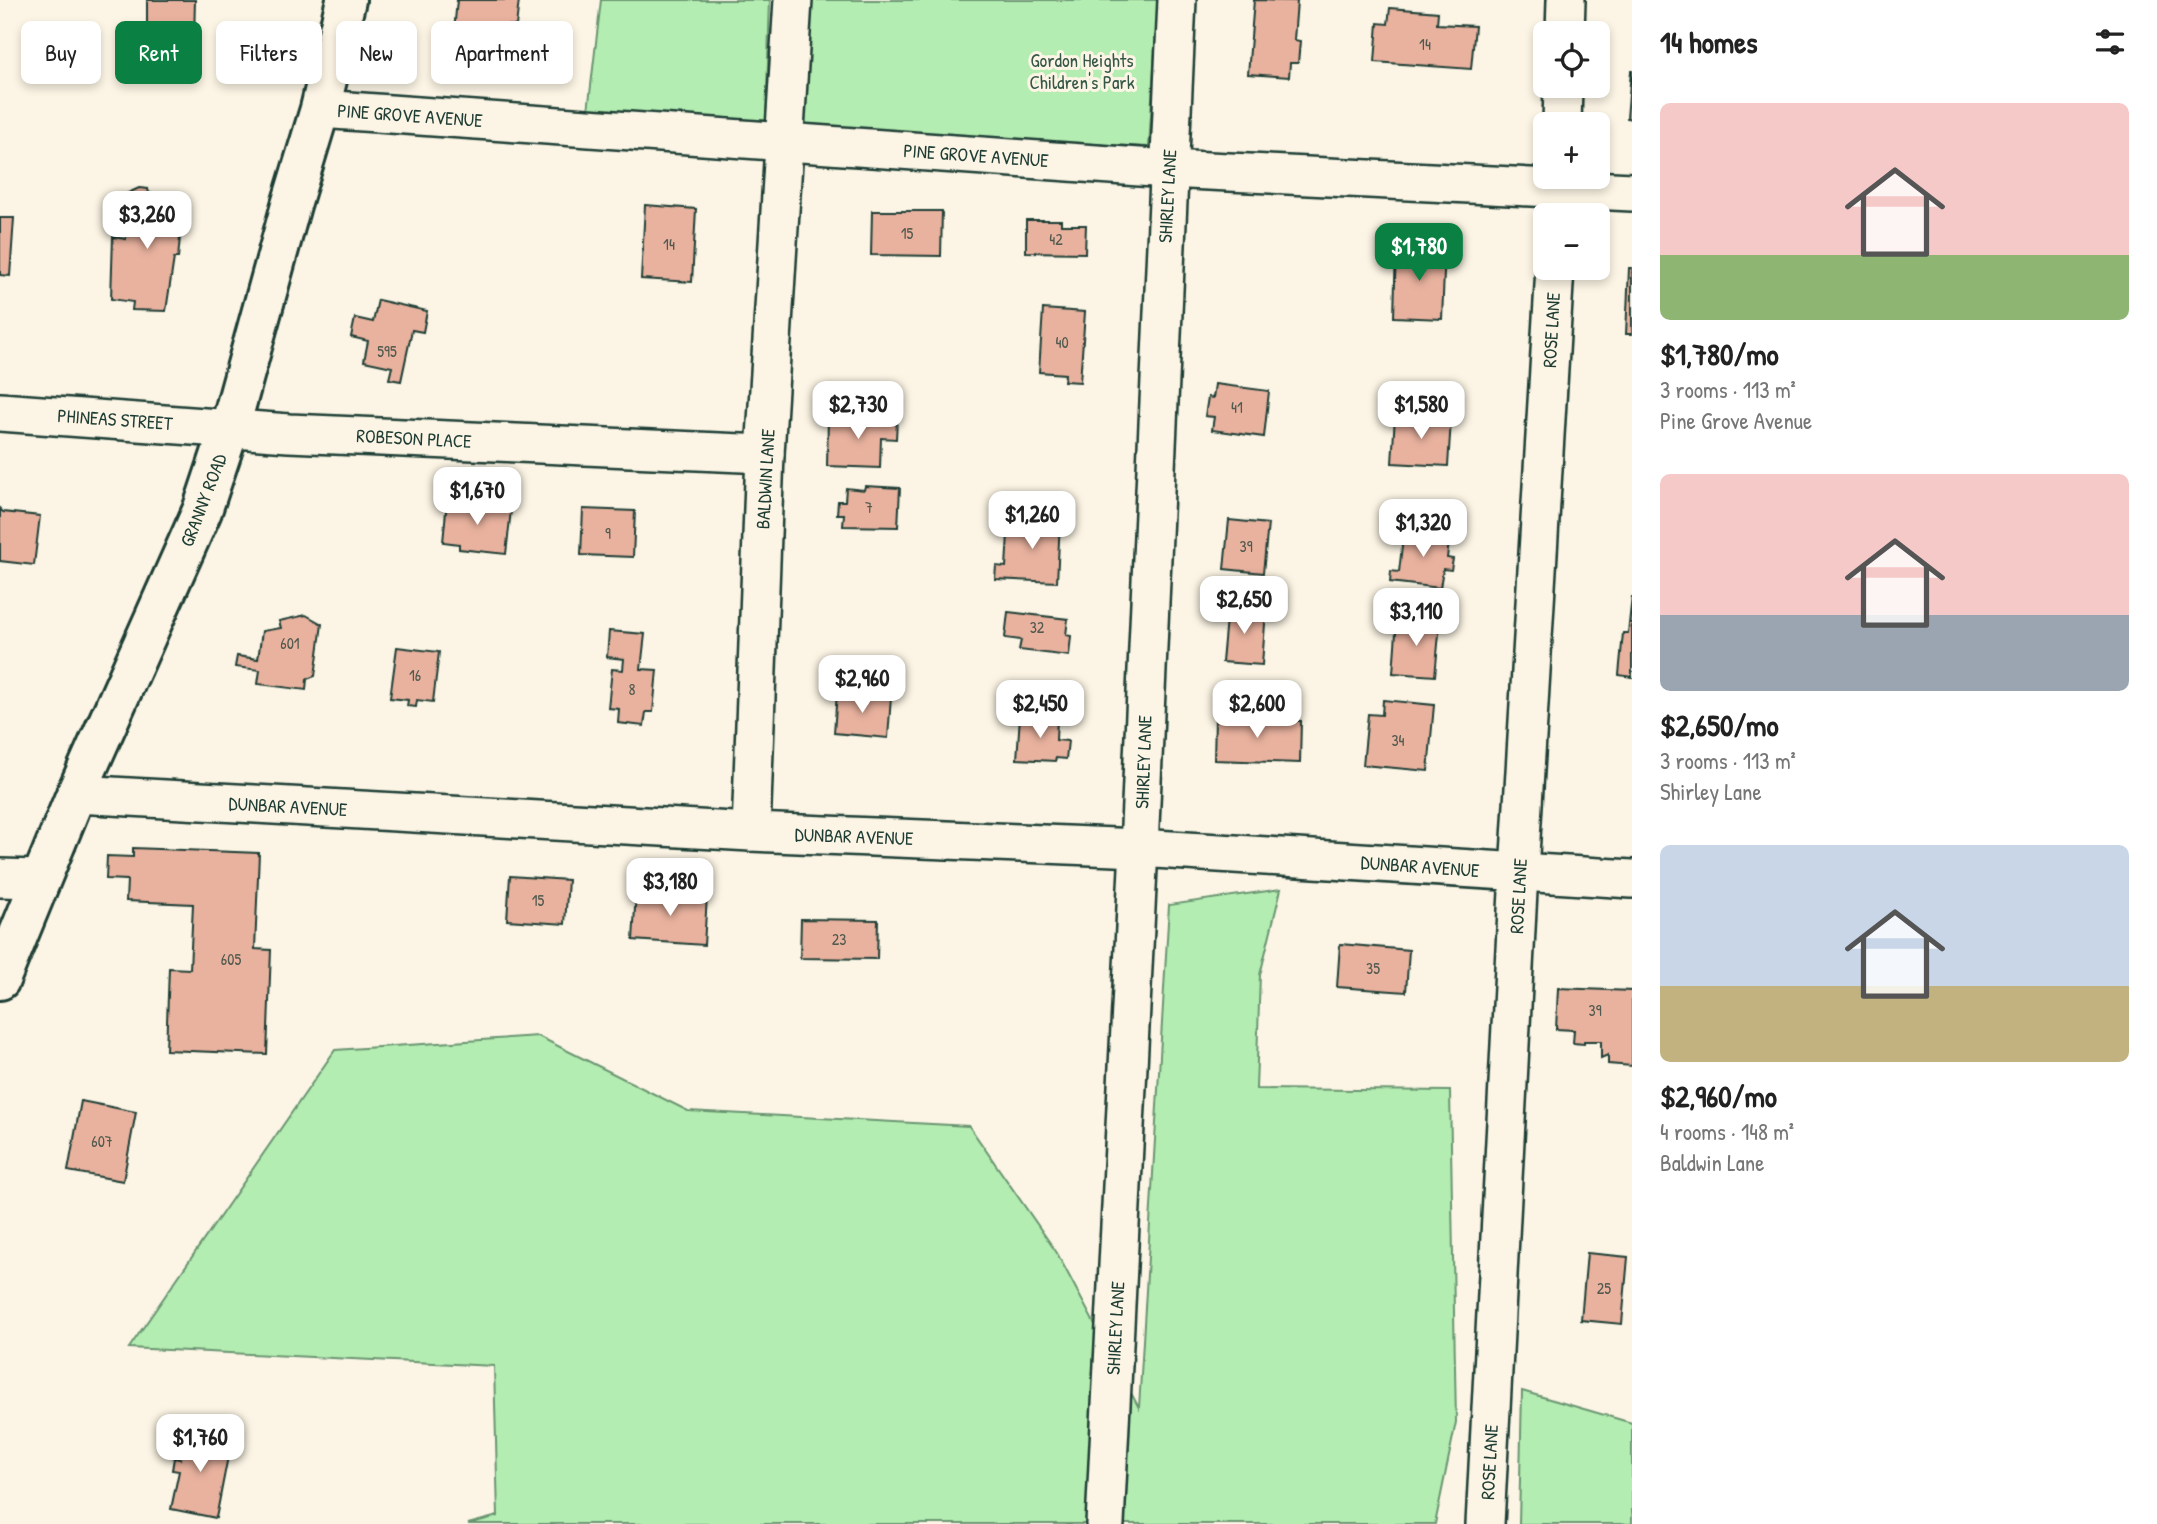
<!DOCTYPE html>
<meta charset="utf-8">
<style>
:root{--surface:#fff;--page:#f6f6f6;--text:#222;--muted:#767676;--accent:#0b8043}
body{margin:0;font-family:"Patrick Hand",sans-serif;background:var(--page);color:var(--text);height:100vh;display:flex;flex-direction:column;font-size:26px;white-space:nowrap}
*{box-sizing:border-box;margin:0}
p{font-size:23px;color:var(--muted)}
.icon{flex:none;width:38px;height:38px;fill:none;stroke:currentColor;stroke-width:2;stroke-linecap:round;stroke-linejoin:round}
.map{position:relative;flex:1;overflow:hidden}
.panel{display:flex;flex-direction:column;background:var(--surface);width:525px}
.panel>*{flex:none}
.top-card{position:absolute;left:21px;top:21px;width:665px;height:63px;display:flex;gap:14px}
.fabs{position:absolute;left:1533px;top:21px;display:grid;gap:14px}
.fabs a{display:grid;place-items:center;width:77px;height:77px;border-radius:10px;background:var(--surface);box-shadow:0 4px 10px #0003;font-size:35px}
.price{position:absolute;translate:-50% -60px;padding:0 16px;border-radius:14px;background:#fff;color:#222;font-size:23px;line-height:46px;filter:drop-shadow(0 2px 4px #0008)}
.price::after{content:'';position:absolute;left:50%;top:42px;width:21px;height:16px;margin-left:-10px;background:inherit;clip-path:polygon(0 0,100% 0,50% 100%)}
.price.active{background:var(--accent);color:#fff}
ul{padding:0;list-style:none}
li{display:grid;align-content:center;gap:14px;height:371px;padding:0 28px}
li span{display:grid;place-items:center;height:217px;border-radius:10px;color:#555}
li>.icon{margin-inline-start:auto}
span .icon{width:126px;height:126px;fill:#fffc;stroke-width:1}
li b{font-size:30px}
h2{display:flex;justify-content:space-between;align-items:center;height:84px;padding:0 28px;font-size:30px}
.pill{padding:0 24px;border-radius:10px;background:var(--surface);box-shadow:0 4px 10px #0003;font-size:24px;line-height:63px}
.pill.active{background:var(--accent);color:#fff}
main{display:flex;flex:1;min-height:0}
.map>svg:first-child{display:block}
</style>
<main>
<div class="map">
<svg width="1632" height="1524" viewBox="0 0 1632 1524">
<rect width="100%" height="100%" fill="#fcf5e5"/>
<filter id="ink" filterUnits="userSpaceOnUse"><feTurbulence type="fractalNoise" baseFrequency=".0143" numOctaves="2"/><feDisplacementMap in="SourceGraphic" scale="14" xChannelSelector="R" yChannelSelector="G"/><feConvolveMatrix kernelMatrix="1 2 1 2 8 2 1 2 1" color-interpolation-filters="sRGB"/></filter>
<g filter="url(#ink)">
<g fill="#b4edb1" stroke="#6a9572" stroke-width="2">
<path d="M601,0H770L766,121L588,111Z"/>
<path d="M808,0H1158L1149,147L801,129Z"/>
<path d="M1281,889L1260,975L1256,1089L1450,1091L1456,1422L1435,1524H468L498,1516L494,1366L129,1348L335,1050L538,1036L688,1111L969,1126L1057,1253L1139,1408L1169,905Z"/>
<path d="M1522,1391L1632,1423V1524H1519Z"/>
</g>
<g fill="#e9b29f" stroke="#1f3d34" stroke-width="2">
<path d="M147,0H195L194,39H147Z"/>
<path d="M457,0H519L516,26L492,24L491,35L454,31Z"/>
<path d="M1254,0L1297,1L1294,40L1300,41L1298,63H1290L1289,77L1248,74Z"/>
<path d="M1390,8L1438,12L1437,24L1475,26L1471,69L1375,62L1378,23L1388,24Z"/>
<path d="M1631,71H1632V119L1627,118Z"/>
<path d="M139,188L148,189L149,193L175,197L183,206L178,258H174L166,311L132,310L133,302L111,299L113,237L126,239V194Z"/>
<path d="M645,205L696,209L692,282L641,279Z"/>
<path d="M872,211H942L941,256L871,255Z"/>
<path d="M0,218H14L10,276L0,275Z"/>
<path d="M1026,220H1061V225H1086L1085,253L1026,252Z"/>
<path d="M1396,246L1445,249L1442,319L1394,317Z"/>
<path d="M1629,268H1632V334H1626Z"/>
<path d="M378,300L427,311L423,332L412,330L401,381L389,379L392,367L364,361L368,341L351,337L355,318L373,322Z"/>
<path d="M1043,309L1085,312L1080,382L1064,381L1065,374L1039,372Z"/>
<path d="M1215,384L1269,391L1264,437L1212,430L1214,417L1205,416L1208,397L1213,398Z"/>
<path d="M1395,416L1451,420L1448,466L1392,463Z"/>
<path d="M828,417L897,419L896,439L881,438L880,468L827,466Z"/>
<path d="M865,486L900,488L898,527L843,526L844,514H837L838,501H845L846,488L864,490Z"/>
<path d="M447,501L511,510L506,554L459,549V544L443,542Z"/>
<path d="M0,509L3,512L40,516L34,565L0,561Z"/>
<path d="M583,509L635,511L633,557L581,555Z"/>
<path d="M1009,517L1060,520L1057,582L995,579L996,566L1006,567Z"/>
<path d="M1229,520L1268,524L1263,573L1224,569Z"/>
<path d="M1404,529L1450,534L1447,558L1453,559L1451,570L1443,569L1440,588L1390,582L1391,571L1399,572Z"/>
<path d="M1632,596V677L1619,675L1623,633H1628Z"/>
<path d="M1227,607L1266,610L1262,665L1222,662Z"/>
<path d="M1008,612L1068,619L1066,635L1071,636L1069,656L1019,650L1021,640L1005,638Z"/>
<path d="M306,615L322,624L315,676L307,679L306,690L258,684L260,670L235,667L237,656L258,659L262,631L281,628L279,621Z"/>
<path d="M1397,619L1440,623L1435,676L1393,673Z"/>
<path d="M609,631L645,634L641,669L657,670L653,712H646L644,726L618,723L619,709L608,708L612,669L623,670L624,659L607,657Z"/>
<path d="M397,647L439,652L433,702L417,700L416,707L407,706L408,700L390,698Z"/>
<path d="M837,692L891,697L888,738L834,733Z"/>
<path d="M1383,700L1434,705L1428,771L1363,765L1368,714L1382,715Z"/>
<path d="M1020,716L1057,718L1056,740L1068,741L1066,759L1056,758L1055,761L1017,759Z"/>
<path d="M1215,718L1301,721L1300,763L1214,760Z"/>
<path d="M133,848L259,853L255,949L271,950L267,1054L166,1050L169,968L190,969L193,904L126,901L127,880L106,879L107,856L133,857Z"/>
<path d="M510,876L568,880L565,924L507,920Z"/>
<path d="M636,892L707,896L704,945L633,940Z"/>
<path d="M801,919L878,920L877,959L800,958Z"/>
<path d="M1340,944L1409,950L1406,992L1337,987Z"/>
<path d="M1558,988L1632,991V1066L1608,1064V1055L1601,1058V1041H1584V1044L1573,1043L1574,1030L1556,1029Z"/>
<path d="M81,1101L136,1112L123,1181L68,1171Z"/>
<path d="M1587,1253L1628,1257L1622,1324L1581,1320Z"/>
<path d="M195,1427L204,1429L203,1435L231,1441L216,1518L171,1509L179,1471L172,1470L174,1458L180,1459L185,1433L193,1435Z"/>
</g>
<g fill="none" stroke-linecap="round" stroke-linejoin="round">
<g stroke="#1f3d34" stroke-width="42">
<g id="minor">
<path d="M1565,33L1566,0"/>
<path d="M320,109L1168,169L1632,192"/>
<path d="M1562,124L1563,86"/>
<path d="M0,412L289,433L765,454"/>
<path d="M76,794L751,832L1139,848L1632,879"/>
<path d="M751,832L765,454L793,0"/>
<path d="M0,878L40,879"/>
<path d="M1105,1524L1139,848L1177,0"/>
<path d="M1485,1524L1519,872L1555,268"/>
</g>
</g>
<g stroke="#1f3d34" stroke-width="44">
<path id="tertiary" d="M0,980L76,794L202,511L230,427L291,205L320,109L346,0"/>
</g>
<use href="#minor" stroke="#fcf5e5" stroke-width="37"/>
<use href="#tertiary" stroke="#fcf5e5" stroke-width="38"/>
</g>
</g>
<g text-anchor="middle" stroke-width="6" stroke-linejoin="round" paint-order="stroke">
<g font-size="16" fill="#525a4f">
<text x="1425" y="50">14</text>
<text x="907" y="239">15</text>
<text x="1056" y="245">42</text>
<text x="669" y="250">14</text>
<text x="1062" y="348">40</text>
<text x="387" y="357">595</text>
<text x="1237" y="413">41</text>
<text x="869" y="513">7</text>
<text x="608" y="539">9</text>
<text x="1246" y="552">39</text>
<text x="1037" y="633">32</text>
<text x="290" y="649">601</text>
<text x="415" y="681">16</text>
<text x="632" y="695">8</text>
<text x="1398" y="746">34</text>
<text x="538" y="906">15</text>
<text x="839" y="945">23</text>
<text x="231" y="965">605</text>
<text x="1373" y="974">35</text>
<text x="1595" y="1016">39</text>
<text x="102" y="1147">607</text>
<text x="1604" y="1294">25</text>
</g>
<g font-size="19" fill="#355747" stroke="#fcf5e5">
<text x="1082" y="67">Gordon Heights<tspan x="1082" dy="22">Children's Park</tspan></text>
</g>
<g font-size="19" fill="#1f3d34" stroke="#fcf5e5">
<text transform="translate(410 115) rotate(4)" y="7">PINE GROVE AVENUE</text>
<text transform="translate(976 155) rotate(4)" y="7">PINE GROVE AVENUE</text>
<text transform="translate(1167 196) rotate(-87)" y="7">SHIRLEY LANE</text>
<text transform="translate(1551 330) rotate(-87)" y="7">ROSE LANE</text>
<text transform="translate(115 419) rotate(4)" y="7">PHINEAS STREET</text>
<text transform="translate(414 438) rotate(3)" y="7">ROBESON PLACE</text>
<text transform="translate(765 479) rotate(-87)" y="7">BALDWIN LANE</text>
<text transform="translate(203 500) rotate(-69)" y="7">GRANNY ROAD</text>
<text transform="translate(1143 762) rotate(-88)" y="7">SHIRLEY LANE</text>
<text transform="translate(288 806) rotate(3)" y="7">DUNBAR AVENUE</text>
<text transform="translate(854 836) rotate(2)" y="7">DUNBAR AVENUE</text>
<text transform="translate(1420 866) rotate(4)" y="7">DUNBAR AVENUE</text>
<text transform="translate(1518 896) rotate(-87)" y="7">ROSE LANE</text>
<text transform="translate(1115 1328) rotate(-87)" y="7">SHIRLEY LANE</text>
<text transform="translate(1489 1462) rotate(-87)" y="7">ROSE LANE</text>
</g>
</g>
</svg>
<div class="fabs">
<a><svg class="icon" aria-label="locate" viewBox="0 0 24 24"><circle cx="12" cy="12" r="6"/><path d="M12 2v4M12 18v4M2 12h4M18 12h4"/></svg></a>
<a>+</a>
<a>−</a>
</div>
<b class="price" style="left:147px;top:251px">$3,260</b>
<b class="price active" style="left:1419px;top:283px">$1,780</b>
<b class="price" style="left:858px;top:441px">$2,730</b>
<b class="price" style="left:1421px;top:441px">$1,580</b>
<b class="price" style="left:477px;top:527px">$1,670</b>
<b class="price" style="left:1032px;top:551px">$1,260</b>
<b class="price" style="left:1423px;top:559px">$1,320</b>
<b class="price" style="left:1244px;top:636px">$2,650</b>
<b class="price" style="left:1416px;top:648px">$3,110</b>
<b class="price" style="left:862px;top:715px">$2,960</b>
<b class="price" style="left:1040px;top:740px">$2,450</b>
<b class="price" style="left:1257px;top:740px">$2,600</b>
<b class="price" style="left:670px;top:918px">$3,180</b>
<b class="price" style="left:200px;top:1474px">$1,760</b>
<div class="top-card">
<a class="pill">Buy</a>
<a class="pill active">Rent</a>
<a class="pill">Filters</a>
<a class="pill">New</a>
<a class="pill">Apartment</a>
</div>
</div>
<section class="panel">
<h2>14 homes<svg class="icon" aria-label="filters" viewBox="0 0 24 24"><path d="M4 7h16M4 17h16"/><circle cx="9" cy="7" r="2"/><circle cx="15" cy="17" r="2"/></svg></h2>
<ul>
<li><span style="background:linear-gradient(#f6c9c9 70%,#8fb573 0)"><svg class="icon" aria-label="home" viewBox="0 0 24 24"><path d="M3 11l9-7 9 7M6 9v11h12V9"/></svg></span><div><b>$1,780/mo</b><p>3 rooms · 113 m²</p><p>Pine Grove Avenue</p></div></li>
<li><span style="background:linear-gradient(#f6c9c9 65%,#9aa5b1 0)"><svg class="icon" aria-label="home" viewBox="0 0 24 24"><path d="M3 11l9-7 9 7M6 9v11h12V9"/></svg></span><div><b>$2,650/mo</b><p>3 rooms · 113 m²</p><p>Shirley Lane</p></div></li>
<li><span style="background:linear-gradient(#c9d6e8 65%,#c2b280 0)"><svg class="icon" aria-label="home" viewBox="0 0 24 24"><path d="M3 11l9-7 9 7M6 9v11h12V9"/></svg></span><div><b>$2,960/mo</b><p>4 rooms · 148 m²</p><p>Baldwin Lane</p></div></li>
</ul>
</section>
</main>
